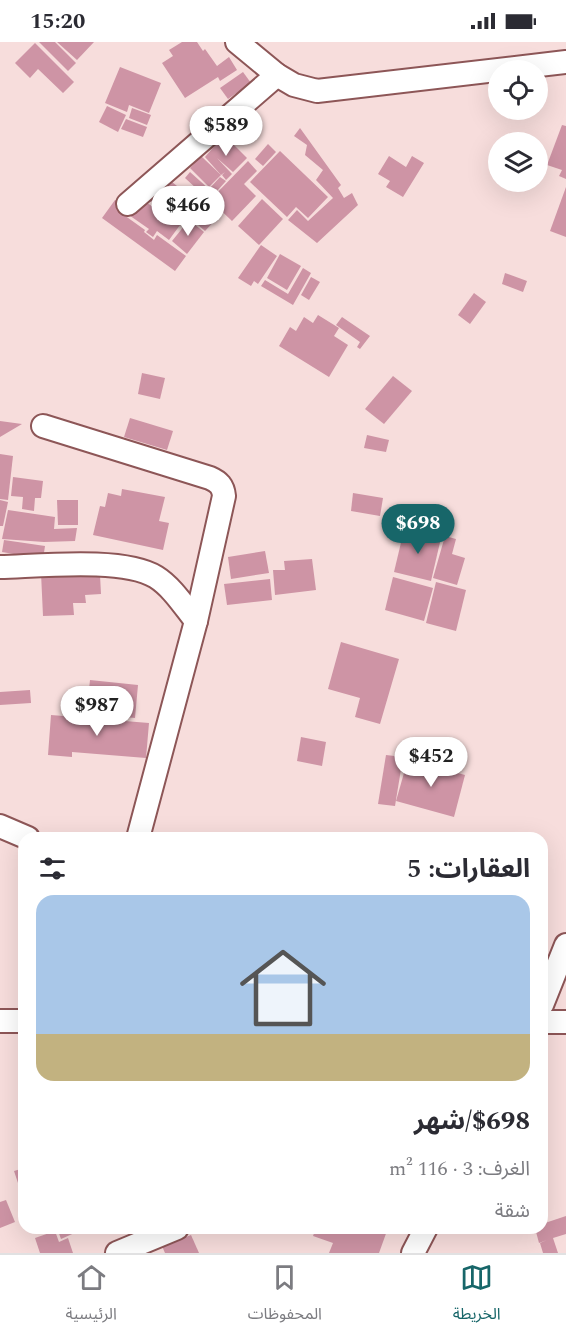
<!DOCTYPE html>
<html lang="ar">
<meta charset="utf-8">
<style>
:root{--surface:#fff;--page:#f7f7f7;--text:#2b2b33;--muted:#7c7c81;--line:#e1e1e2;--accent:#176669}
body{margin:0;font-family:Spectral,"Noto Sans Arabic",serif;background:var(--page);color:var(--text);direction:rtl;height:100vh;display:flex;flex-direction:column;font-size:22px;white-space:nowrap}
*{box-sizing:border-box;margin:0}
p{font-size:20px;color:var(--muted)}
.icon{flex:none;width:33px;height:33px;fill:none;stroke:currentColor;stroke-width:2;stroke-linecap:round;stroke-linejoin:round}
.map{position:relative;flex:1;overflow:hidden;direction:ltr}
.side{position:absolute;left:18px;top:790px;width:530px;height:402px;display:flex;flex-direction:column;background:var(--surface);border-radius:18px;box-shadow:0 6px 24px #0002;direction:rtl}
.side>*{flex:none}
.controls{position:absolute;left:488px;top:18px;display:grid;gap:12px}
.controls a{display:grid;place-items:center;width:60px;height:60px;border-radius:50%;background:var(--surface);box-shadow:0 6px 24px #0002;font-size:30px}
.price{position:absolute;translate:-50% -51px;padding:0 14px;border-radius:21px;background:#fff;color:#222;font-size:20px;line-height:39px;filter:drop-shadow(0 2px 3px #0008)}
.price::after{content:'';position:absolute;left:50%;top:36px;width:18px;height:14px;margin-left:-9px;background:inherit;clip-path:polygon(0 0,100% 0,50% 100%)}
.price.on{background:var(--accent);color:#fff}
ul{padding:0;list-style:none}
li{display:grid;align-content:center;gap:12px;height:318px;padding:0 18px}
li span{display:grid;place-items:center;height:186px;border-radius:18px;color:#555}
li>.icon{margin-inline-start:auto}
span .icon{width:108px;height:108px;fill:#fffc;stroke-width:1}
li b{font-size:26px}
h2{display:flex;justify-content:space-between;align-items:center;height:72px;padding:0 18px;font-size:26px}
.status{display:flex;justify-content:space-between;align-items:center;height:42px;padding:0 30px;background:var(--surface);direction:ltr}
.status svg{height:16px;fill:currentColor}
.menu{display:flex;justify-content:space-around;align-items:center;height:84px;border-top:2px solid var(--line);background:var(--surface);font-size:16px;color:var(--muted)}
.menu a{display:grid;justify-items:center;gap:3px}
.menu .on{color:var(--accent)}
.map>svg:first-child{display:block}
</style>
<div class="status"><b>15:20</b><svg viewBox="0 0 49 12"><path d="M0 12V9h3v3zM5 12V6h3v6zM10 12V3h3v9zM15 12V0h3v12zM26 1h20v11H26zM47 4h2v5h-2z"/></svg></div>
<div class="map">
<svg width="566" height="1211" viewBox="0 0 566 1211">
<rect width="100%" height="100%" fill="#f7dddc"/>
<g fill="#ce94a5">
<path d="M39,0H55L76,21L68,29Z"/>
<path d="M57,0H94L77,18Z"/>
<path d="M182,0H197L203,9L205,7L217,24L229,15L237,28L220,39L218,35L185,56L162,21L173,14L169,8Z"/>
<path d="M35,1L74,40L63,51L38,27L30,36L15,21Z"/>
<path d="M120,25L161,41L149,71L129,63L127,70L105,61Z"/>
<path d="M243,30L251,41L228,57L220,46Z"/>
<path d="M107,64L126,73L118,90L99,80Z"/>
<path d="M132,66L151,73L147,83L129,76Z"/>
<path d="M126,77L147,85L143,95L121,87Z"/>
<path d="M562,83L566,84V137L559,134L562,128L547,123Z"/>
<path d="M300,86L341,143L338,146L344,156L352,151L358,163L317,201L288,178L297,168L308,179L333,156L316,138L323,128L305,113L307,103L294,94Z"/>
<path d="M224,93L247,116L233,130L217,116L232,132L226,138L222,133L225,130L221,133L205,115Z"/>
<path d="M268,102L276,110L263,124L255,117Z"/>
<path d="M280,109L328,155L308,176L296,165L287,175L250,140Z"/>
<path d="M201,114L221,133L209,145L190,126Z"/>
<path d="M389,114L406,125L412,114L424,121L403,155L386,145L390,139L378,132Z"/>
<path d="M248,119L257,129L244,142L256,154L232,179L210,158Z"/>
<path d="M190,130L209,147L220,135L226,139L209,158L185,136Z"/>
<path d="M162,132L197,160L191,169L163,146L151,160L144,155Z"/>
<path d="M566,145V195L550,189Z"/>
<path d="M163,151L185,167L178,176L183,179L169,198L157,189L153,195L146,190L149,187L126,171L124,173L145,188L144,190L154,198L157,193L186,214L175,229L102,176L115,158L129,168L139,155L153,165Z"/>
<path d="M262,157L283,177L259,203L238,184Z"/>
<path d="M202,163L217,176L205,189L190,176Z"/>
<path d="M189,178L204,190L187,212L172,199Z"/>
<path d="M261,203L277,214L258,242L254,239L251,244L238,236Z"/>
<path d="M280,212L301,224L287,248L267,236Z"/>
<path d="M303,226L311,231L293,263L261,244L265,238L288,252Z"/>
<path d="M505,231L527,239L523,250L502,242Z"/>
<path d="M311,235L320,240L309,258L301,253Z"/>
<path d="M474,251L486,260L470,282L458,273Z"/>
<path d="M318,273L339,286L334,294L348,303L329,335L279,304L290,285L296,289L304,275L313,281Z"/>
<path d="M342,275L370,294L360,307L357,305L360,300L336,283Z"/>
<path d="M142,331L165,336L160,357L138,352Z"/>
<path d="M393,334L412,349L384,382L365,367Z"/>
<path d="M130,376L173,389L167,408L124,395Z"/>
<path d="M0,379L22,382L0,395Z"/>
<path d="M367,393L389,398L386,410L364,406Z"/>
<path d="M0,412L13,414L8,458L0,457Z"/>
<path d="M13,435L43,439L41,456H35L34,469L22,467L23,455L11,454Z"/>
<path d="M122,447L165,455L159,479L169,481L163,508L93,493L100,464L105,465L108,451L121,454Z"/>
<path d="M353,451L383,456L380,474L351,469Z"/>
<path d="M0,458L8,460L3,484H0Z"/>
<path d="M57,458H78V483H58Z"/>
<path d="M8,468L55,475L54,487L77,486L75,499L44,500L2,497Z"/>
<path d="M404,488L441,496L431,539L394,530Z"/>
<path d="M445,494L456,497L452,512L465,516L457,543L433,536Z"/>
<path d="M4,498L45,504L43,517L2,510Z"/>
<path d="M265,509L269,531L231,537L228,515Z"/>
<path d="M312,517L316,548L275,553L273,528H285L284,519Z"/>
<path d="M87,528L88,534L100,533L101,552L85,553L86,561H73L74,573L43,574L41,531Z"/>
<path d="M393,535L433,546L424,579L385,568Z"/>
<path d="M270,537L272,558L227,563L224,542Z"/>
<path d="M436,540L466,548L456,589L426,581Z"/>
<path d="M341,600L399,617L380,682L355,675L360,656L328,647Z"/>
<path d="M90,638L138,643L135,676L95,672L96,658L88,657Z"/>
<path d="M30,648L31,661L0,663V650Z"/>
<path d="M51,673L149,681L146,716L72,710V715L48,713Z"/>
<path d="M301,695L326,700L322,724L297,719Z"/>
<path d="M386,713L403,715L395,764L378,762Z"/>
<path d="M408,717L465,733L454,775L396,759Z"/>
<path d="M274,790L313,792L312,796H274Z"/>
<path d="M24,1126V1149L21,1150L14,1129Z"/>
<path d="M6,1158L15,1180L0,1186V1160Z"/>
<path d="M566,1174V1192L553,1196L558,1211H543L540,1201L547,1198L539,1201L535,1186H542V1182Z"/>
<path d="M57,1186H78L79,1189L61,1197Z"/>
<path d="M316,1186H388L379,1211H329L333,1201L313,1194Z"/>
<path d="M55,1189L59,1200L68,1196L73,1211H40L35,1196Z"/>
<path d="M191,1193L199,1211H165L162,1204Z"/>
</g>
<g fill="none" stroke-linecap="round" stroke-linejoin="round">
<g stroke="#8d5657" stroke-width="26">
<g id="minor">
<path d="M237,0L277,33L294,43L317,49L566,20"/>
<path d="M128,162L277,33"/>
<path d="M43,384L210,436C219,440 223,444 224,454L196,579L138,796"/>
<path d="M0,525C39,524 124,515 156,535C172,545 184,564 196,579"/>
<path d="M0,784L28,796"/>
<path d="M542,963L566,903"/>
<path d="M0,979H24"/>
<path d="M542,980H566"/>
<path d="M117,1211L177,1186"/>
<path d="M413,1211L426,1186"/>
</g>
</g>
<use href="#minor" stroke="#fff" stroke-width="22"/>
</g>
</svg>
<div class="controls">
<a><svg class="icon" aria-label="locate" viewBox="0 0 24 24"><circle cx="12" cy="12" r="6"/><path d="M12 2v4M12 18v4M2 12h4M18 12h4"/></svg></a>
<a><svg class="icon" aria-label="layers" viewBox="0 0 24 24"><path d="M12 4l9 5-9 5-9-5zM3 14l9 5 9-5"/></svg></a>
</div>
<b class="price" style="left:226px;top:115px">$589</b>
<b class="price" style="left:188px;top:195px">$466</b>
<b class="price on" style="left:418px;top:513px">$698</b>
<b class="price" style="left:97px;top:695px">$987</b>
<b class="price" style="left:431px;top:746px">$452</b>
<section class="side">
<h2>العقارات: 5<svg class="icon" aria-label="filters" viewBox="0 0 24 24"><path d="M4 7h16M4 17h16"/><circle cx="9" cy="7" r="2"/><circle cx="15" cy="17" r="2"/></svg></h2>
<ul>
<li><span style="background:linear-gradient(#a9c7e8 75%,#c2b280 0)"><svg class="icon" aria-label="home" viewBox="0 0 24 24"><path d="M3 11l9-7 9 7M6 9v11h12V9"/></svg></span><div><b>$698/شهر</b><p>الغرف: 3 · 116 m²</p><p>شقة</p></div></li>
</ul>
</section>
</div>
<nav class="menu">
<a class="on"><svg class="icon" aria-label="map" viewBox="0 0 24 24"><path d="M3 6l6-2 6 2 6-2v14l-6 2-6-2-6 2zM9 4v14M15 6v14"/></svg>الخريطة</a>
<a><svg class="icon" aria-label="saved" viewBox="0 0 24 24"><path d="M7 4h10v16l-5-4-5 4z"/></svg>المحفوظات</a>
<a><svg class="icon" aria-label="home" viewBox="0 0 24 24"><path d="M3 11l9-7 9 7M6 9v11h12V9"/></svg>الرئيسية</a>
</nav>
